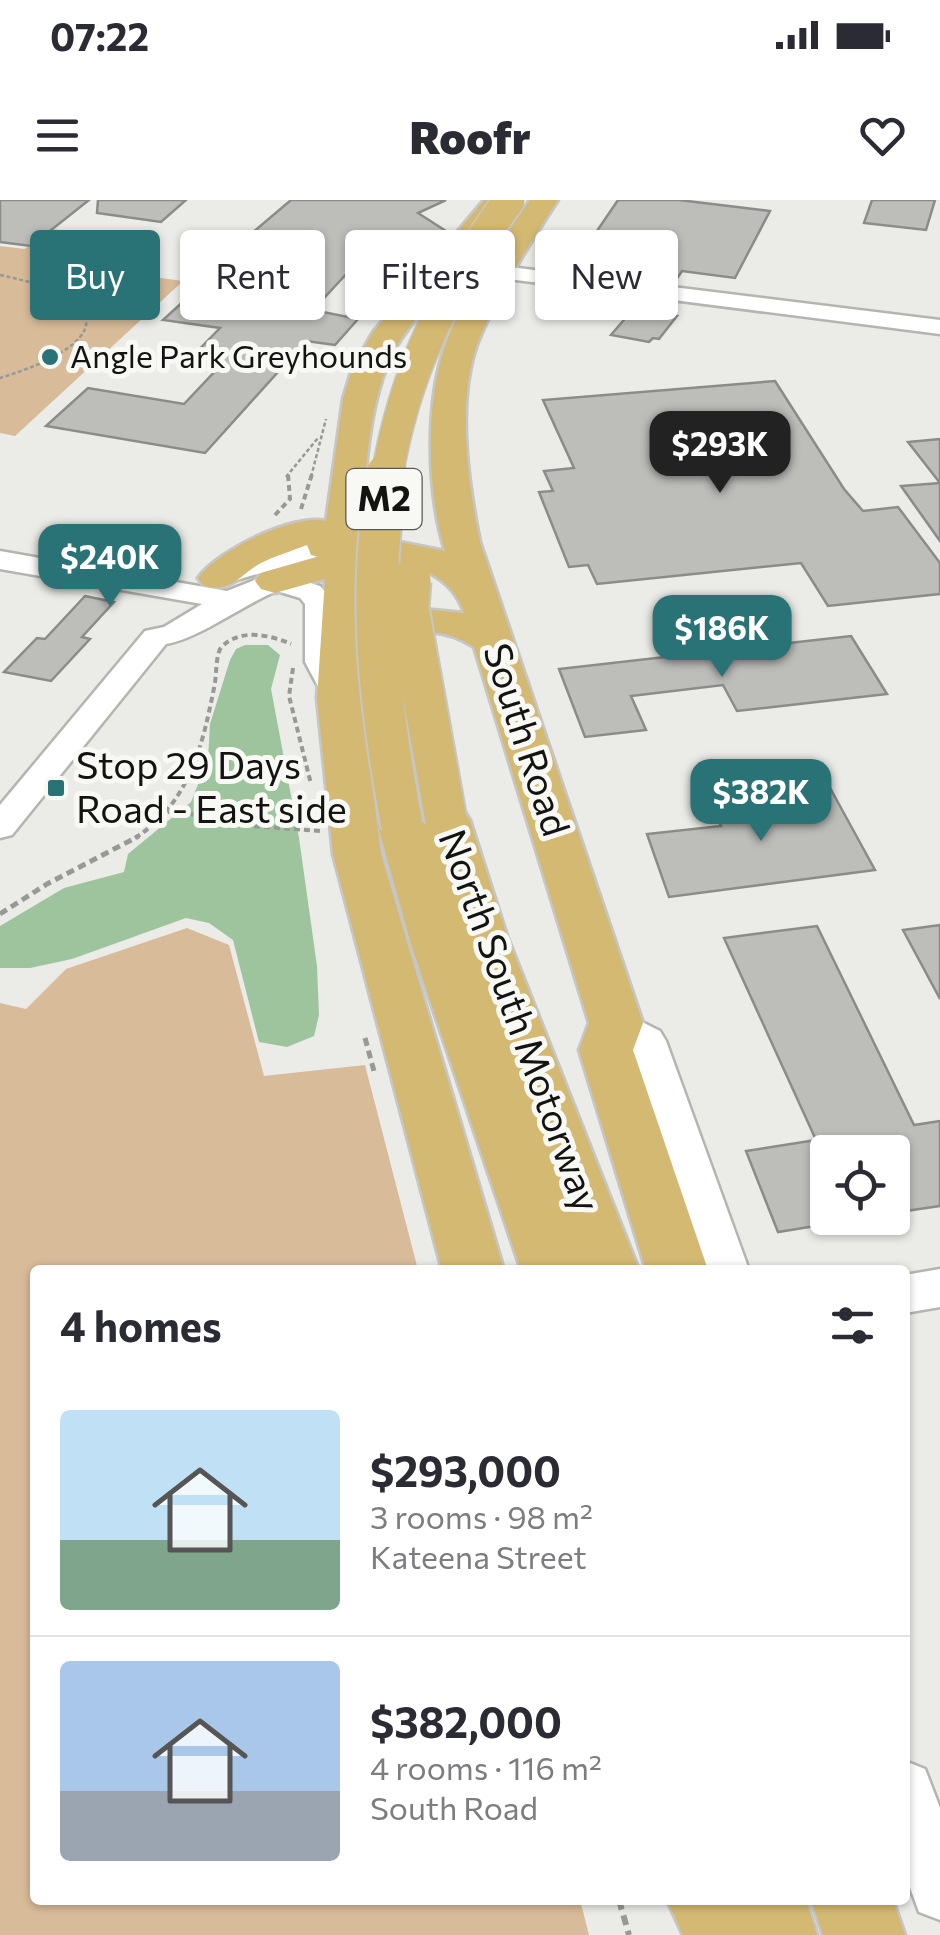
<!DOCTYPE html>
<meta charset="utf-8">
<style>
:root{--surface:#fff;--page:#f2f2f3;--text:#2b2b33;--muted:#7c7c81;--line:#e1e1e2;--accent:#297377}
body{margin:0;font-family:Commissioner,sans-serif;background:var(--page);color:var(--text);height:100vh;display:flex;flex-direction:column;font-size:38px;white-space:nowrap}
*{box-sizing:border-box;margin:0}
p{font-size:32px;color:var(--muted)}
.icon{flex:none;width:55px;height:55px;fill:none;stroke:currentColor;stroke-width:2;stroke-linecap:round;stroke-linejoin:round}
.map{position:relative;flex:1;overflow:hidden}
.drawer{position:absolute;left:30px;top:1065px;width:880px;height:640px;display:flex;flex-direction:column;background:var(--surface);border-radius:10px;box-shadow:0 2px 8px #0004}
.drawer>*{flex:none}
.banner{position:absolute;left:30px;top:30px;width:880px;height:90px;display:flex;gap:20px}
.fabs{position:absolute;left:810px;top:935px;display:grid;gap:20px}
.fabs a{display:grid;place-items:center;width:100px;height:100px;border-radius:10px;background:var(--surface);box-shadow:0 2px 8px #0004;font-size:50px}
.price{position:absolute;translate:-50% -85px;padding:0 22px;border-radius:20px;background:var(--accent);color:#fff;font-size:32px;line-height:65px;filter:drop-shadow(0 2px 5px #0008)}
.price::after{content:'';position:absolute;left:50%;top:60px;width:30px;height:22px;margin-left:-15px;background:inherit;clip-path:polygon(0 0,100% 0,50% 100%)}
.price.on{background:#222;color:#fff}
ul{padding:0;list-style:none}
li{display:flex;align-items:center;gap:30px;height:250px;padding:0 30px}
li+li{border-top:2px solid var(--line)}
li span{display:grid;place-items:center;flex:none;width:280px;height:200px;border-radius:10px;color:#555}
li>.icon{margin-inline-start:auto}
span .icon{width:120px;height:120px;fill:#fffc;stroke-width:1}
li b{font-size:42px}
h2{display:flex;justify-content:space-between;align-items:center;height:120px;padding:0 30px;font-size:42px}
.tag{padding:0 35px;border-radius:10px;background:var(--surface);box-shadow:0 2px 8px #0004;font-size:35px;line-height:90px}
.tag.on{background:var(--accent);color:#fff}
.status{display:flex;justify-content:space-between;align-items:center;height:70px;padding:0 50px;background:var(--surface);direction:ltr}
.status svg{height:28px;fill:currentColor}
header{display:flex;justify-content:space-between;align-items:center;height:130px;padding:0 30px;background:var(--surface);font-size:45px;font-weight:800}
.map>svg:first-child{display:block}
</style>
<div class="status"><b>07:22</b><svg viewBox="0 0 49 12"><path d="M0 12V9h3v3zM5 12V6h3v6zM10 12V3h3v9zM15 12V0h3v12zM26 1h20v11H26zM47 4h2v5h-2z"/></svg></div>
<header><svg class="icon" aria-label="menu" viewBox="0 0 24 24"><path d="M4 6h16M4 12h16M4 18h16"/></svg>Roofr<svg class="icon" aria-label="heart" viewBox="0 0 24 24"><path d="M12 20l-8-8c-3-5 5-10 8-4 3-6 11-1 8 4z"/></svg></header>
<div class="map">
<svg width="940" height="1735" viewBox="0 0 940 1735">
<rect width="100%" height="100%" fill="#ebebe7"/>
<g fill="#d8bb99">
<path d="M51,29L135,40L101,70L183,81L15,236L0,233V46L25,49Z"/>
<path d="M187,728L229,745L264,876L365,865L418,1070H35V1700H580L589,1735H0V803L26,809L66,769Z"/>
</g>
<path fill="#9dc49c" d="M245,445H268L280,455L271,489L299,638L317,766L319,815L314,836L287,847L259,842L233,740L209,723L186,718L72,759L30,768H0V726L64,688L124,672L128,654L191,602L208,559L210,524L230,460L236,449Z"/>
<g fill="#bdbeba" stroke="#8b8c89" stroke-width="2.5">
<path d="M0,0H89L31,46L0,42Z"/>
<path d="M98,0H186L161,22L97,13Z"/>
<path d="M291,0H446L418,13L449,33L417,41L386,74L351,69L313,110L358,119L335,145L306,141L205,253L46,226L88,188L184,204L218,168L186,163L220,128L163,120L196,90L186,89Z"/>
<path d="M618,0H679L770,11L735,78L682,71L674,83L657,81L662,75L633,71L638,63L580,56Z"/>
<path d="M872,0H935L926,30L864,23Z"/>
<path d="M641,100L663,103L657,113L677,116L659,139L653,138L649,142L611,135Z"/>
<path d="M775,181L844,289L863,311L898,307L940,363V394L828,406L801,363L597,384L588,365L569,367L539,292L553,291L544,271L574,268L543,200Z"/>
<path d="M940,239V283L908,242Z"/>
<path d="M940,283V341L901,286Z"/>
<path d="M85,396L114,402L82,437L90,439L51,481L4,472L37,438L45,439Z"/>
<path d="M851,436L887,494L737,511L723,485L631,496L646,530L585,537L559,469Z"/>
<path d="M829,586L875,670L669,697L647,634L721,626L709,600Z"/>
<path d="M940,725V799L903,730Z"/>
<path d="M817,726L914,925L940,921V1006L892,1013V952H828V1024L778,1032L746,951L816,940L724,738Z"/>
</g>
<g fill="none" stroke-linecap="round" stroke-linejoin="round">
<g stroke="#b4b4b0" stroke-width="5">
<g id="minor">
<path d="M445,59L940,120V134L437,70L434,65Z"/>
<path d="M316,340L330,348L326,354L233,381L223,378L219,372L223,366Z"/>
<path d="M0,351L227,391L275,372L320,386L335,403V462L355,498L350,505H328L305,462V404L300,398L277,391C242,405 200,438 166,444L12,635L0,638V605L145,431L164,427L202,404L0,369Z"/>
<path d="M616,809L660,831L666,841L749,1070H705L629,849L602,833L597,823L602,813Z"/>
<path d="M940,1069V1107L905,1113V1075Z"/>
<path d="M905,1561L925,1569L940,1608V1720L919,1712L905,1674Z"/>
</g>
</g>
<g stroke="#c6c6c6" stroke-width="5">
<g id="highway">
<path d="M484,0H513C479,49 435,90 401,139C369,185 363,280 364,335L445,351C427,293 425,204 445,146C461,100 502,41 530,0H558C529,45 498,93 478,142C456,201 468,282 480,342L643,823L633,850L708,1070H646L579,850L589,823L474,447C430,419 408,438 365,449L361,498L381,654L504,1070H442L333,654L317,498L325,379L275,393L261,389L255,381L261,373L318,357L311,355L307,345C292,351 275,356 261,363C239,375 232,393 204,386L198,378C217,351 294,313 326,321L343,199L352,169L373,132ZM384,360C418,365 453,377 464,413L412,408L365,420L364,368Z"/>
<path d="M446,605L463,609L470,620L507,736L639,1070H521L411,744L378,626L385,615L402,611L419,615L423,622L429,609Z"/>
<path d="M667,1700H806L817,1735H683Z"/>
<path d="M811,1700H893L905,1735H823Z"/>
</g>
</g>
<g stroke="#989895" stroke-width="2.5" stroke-dasharray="4 2.5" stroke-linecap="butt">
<path d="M0,75C122,100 108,145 0,178"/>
<path d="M286,277L318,238"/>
<path d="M311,277L326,219"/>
</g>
<g stroke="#989895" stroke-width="4" stroke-dasharray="6 4" stroke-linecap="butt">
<path d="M301,309L312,274"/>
<path d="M275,315L290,299L288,274"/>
<path d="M293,468L289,496L311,584"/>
<path d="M168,612L233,618L238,625L321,631"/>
<path d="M135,638C189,603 202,548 214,488C217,475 215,462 220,449C237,428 269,434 291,444"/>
</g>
<g stroke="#989895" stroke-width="5" stroke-dasharray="8 5" stroke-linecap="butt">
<path d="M0,714L47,684L139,636"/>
<path d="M365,838L374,871"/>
</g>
<path stroke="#989895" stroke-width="6" stroke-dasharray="10 6" stroke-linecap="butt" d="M619,1700L629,1735"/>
<use href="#minor" fill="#fff" fill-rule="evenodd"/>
<use href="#highway" fill="#d4b972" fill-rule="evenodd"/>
<g stroke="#c6c6c6" stroke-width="34" stroke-linecap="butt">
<path id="highway-bridge-far1" d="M387,277C404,172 447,85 509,0"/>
</g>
<g stroke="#c6c6c6" stroke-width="45" stroke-linecap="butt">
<g id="highway-bridge">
<path d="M387,274C367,401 379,501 402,626"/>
<path d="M410,381L408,408L446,620"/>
</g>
</g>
<use href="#highway-bridge-far1" stroke="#d4b972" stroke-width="31"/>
<use href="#highway-bridge" stroke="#d4b972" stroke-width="41"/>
</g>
<g fill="#297377" stroke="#f8f8f4" stroke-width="4">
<circle cx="50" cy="157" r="10"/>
<rect x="46" y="578" width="20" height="20" rx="5"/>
</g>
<g text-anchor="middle" stroke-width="10" stroke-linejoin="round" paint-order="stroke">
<g font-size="32" fill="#131312" stroke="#f8f8f4" text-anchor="start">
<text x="70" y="168">Angle Park Greyhounds</text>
</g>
<rect fill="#f8f8f4" stroke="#585856" stroke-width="2.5" x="346.5" y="269" width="75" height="60" rx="8"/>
<g font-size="35" font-weight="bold" fill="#131312">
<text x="384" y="311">M2</text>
</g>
<g font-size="38" fill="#131312" stroke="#f8f8f4">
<text transform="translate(526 540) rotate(72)" y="13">South Road</text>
<text transform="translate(519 821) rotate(70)" y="13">North South Motorway</text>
</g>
<g font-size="38" fill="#131312" stroke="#f8f8f4" text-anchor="start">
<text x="76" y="579">Stop 29 Days<tspan x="76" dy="44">Road - East side</tspan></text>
</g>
</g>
</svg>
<div class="fabs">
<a><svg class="icon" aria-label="locate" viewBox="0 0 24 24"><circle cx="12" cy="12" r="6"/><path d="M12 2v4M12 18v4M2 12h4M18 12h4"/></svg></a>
</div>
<b class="price on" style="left:720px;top:296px">$293K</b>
<b class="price" style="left:110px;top:409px">$240K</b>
<b class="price" style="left:722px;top:480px">$186K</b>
<b class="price" style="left:761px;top:644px">$382K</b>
<div class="banner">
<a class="tag on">Buy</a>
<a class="tag">Rent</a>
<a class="tag">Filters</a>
<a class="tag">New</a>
</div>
<section class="drawer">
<h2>4 homes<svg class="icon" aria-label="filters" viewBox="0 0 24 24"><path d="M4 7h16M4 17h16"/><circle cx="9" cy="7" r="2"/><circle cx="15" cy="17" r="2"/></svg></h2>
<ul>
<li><span style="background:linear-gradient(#bfe0f5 65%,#7fa58c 0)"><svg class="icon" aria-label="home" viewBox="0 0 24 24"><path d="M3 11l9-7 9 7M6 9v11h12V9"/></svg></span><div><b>$293,000</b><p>3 rooms · 98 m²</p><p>Kateena Street</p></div></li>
<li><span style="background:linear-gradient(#a9c7e8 65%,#9aa5b1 0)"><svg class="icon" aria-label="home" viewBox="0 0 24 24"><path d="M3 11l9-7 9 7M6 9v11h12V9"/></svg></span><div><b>$382,000</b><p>4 rooms · 116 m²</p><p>South Road</p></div></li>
</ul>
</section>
</div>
